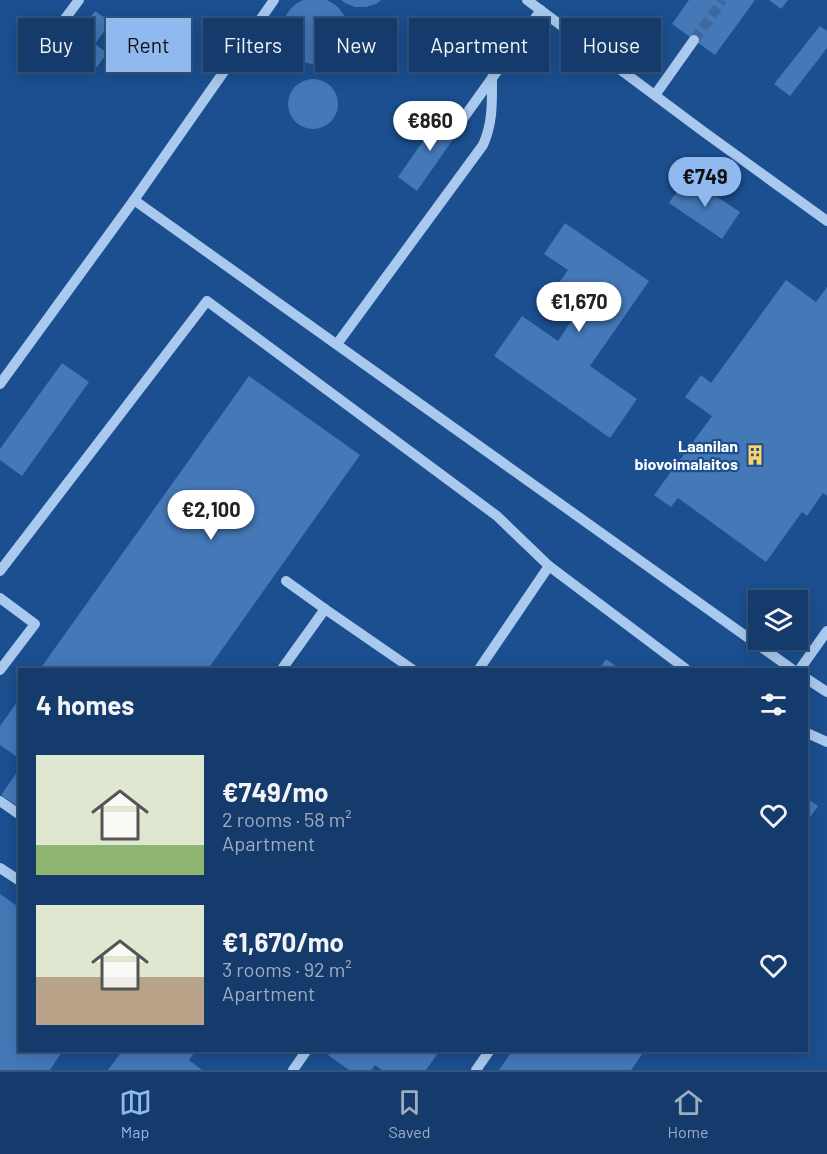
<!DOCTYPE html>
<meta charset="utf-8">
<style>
:root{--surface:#143b6b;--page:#214673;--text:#f1f3f6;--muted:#9dadc1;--line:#33557e;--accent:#90b9f0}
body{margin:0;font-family:Barlow,sans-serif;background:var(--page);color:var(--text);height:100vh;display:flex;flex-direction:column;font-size:22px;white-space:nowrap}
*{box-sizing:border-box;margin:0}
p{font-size:20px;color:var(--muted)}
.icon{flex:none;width:33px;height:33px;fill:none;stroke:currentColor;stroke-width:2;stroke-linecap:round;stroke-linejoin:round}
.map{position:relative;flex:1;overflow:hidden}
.panel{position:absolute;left:18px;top:668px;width:790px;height:384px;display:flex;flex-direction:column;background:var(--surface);border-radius:0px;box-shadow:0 3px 15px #0003,0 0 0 2px var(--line)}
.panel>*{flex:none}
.banner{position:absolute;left:18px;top:18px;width:792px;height:54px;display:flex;gap:12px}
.controls{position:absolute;left:748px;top:590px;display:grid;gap:12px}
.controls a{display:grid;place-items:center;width:60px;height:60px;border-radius:0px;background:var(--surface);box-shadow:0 3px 15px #0003,0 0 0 2px var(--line);font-size:30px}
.price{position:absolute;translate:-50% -51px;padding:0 14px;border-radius:21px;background:#fff;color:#222;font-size:20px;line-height:39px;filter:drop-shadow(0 2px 3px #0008)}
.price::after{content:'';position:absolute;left:50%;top:36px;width:18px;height:14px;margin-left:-9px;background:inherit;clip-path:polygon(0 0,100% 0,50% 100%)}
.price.active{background:var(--accent);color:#111}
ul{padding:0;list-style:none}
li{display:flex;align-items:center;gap:18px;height:150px;padding:0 18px}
li span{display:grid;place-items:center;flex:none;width:168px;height:120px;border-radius:0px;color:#555}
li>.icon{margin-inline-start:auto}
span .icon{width:72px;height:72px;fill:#fffc;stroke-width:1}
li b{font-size:26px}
h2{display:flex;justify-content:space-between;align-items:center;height:72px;padding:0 18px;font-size:26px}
.tag{padding:0 21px;border-radius:0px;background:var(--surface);box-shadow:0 3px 15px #0003,0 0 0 2px var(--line);font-size:21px;line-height:54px}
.tag.active{background:var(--accent);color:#111}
.menu{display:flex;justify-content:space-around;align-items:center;height:84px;border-top:2px solid var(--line);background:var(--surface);font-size:16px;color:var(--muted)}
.menu a{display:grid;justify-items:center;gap:3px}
.menu .active{color:var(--accent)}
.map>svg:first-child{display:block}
</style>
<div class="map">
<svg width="827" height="1070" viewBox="0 0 827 1070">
<rect width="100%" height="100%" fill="#1b4f8f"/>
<g fill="#4478b7">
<circle cx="315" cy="31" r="33"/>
<path d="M341,0H381L376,4L366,7H355L345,3Z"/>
<path d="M689,0H755L715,55L672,24Z"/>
<path d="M769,0H788L781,9Z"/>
<path d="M95,11L111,22L95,44L107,53L97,67L69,46L72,42L66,37L75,25L81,30Z"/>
<path d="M820,26L827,31V48L790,96L774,84Z"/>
<circle cx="313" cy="104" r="25"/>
<path d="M442,114L461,128L417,191L398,177Z"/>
<path d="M687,177L740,212L722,239L669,203Z"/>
<path d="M565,223L649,281L590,366L637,399L610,438L494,356L522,316L558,341L582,305L556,287L568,270L544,254Z"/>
<path d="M786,280L816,302L827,287V496L823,493L807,516L802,512L766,562L678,498L671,507L654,495L712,416L685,397L701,375L711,383Z"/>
<path d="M62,363L89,382L22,476L0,460V449Z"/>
<path d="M249,376L360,455L208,669H40Z"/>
<path d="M606,659L620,669H599Z"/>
<path d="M20,698V759L0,745V726Z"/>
<path d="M20,768V808L1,795Z"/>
<path d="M807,798L818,806L807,822Z"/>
<path d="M0,894L20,908V1050H63L50,1070H0Z"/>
<path d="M123,1050H196L189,1060L202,1070H108Z"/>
<path d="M331,1050H440L426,1070H382L375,1065L371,1070H349L328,1055Z"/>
<path d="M513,1050H645L631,1070H499Z"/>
</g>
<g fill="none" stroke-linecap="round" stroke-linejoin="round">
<path stroke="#3d69a0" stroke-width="10" stroke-dasharray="10 5" stroke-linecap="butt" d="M694,40L723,0"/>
<g stroke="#a9c9ee" stroke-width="10">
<path d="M527,0L704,132L827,221"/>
<path d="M43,48L79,0"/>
<path d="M655,95L694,40"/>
<path d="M462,120L541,10"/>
<path d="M134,200L792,669"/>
<path d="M337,344L483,145C493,123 492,102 492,78"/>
<path d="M0,384L134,200L274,0"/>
<path d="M0,571L207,301L497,516L549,566L686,669"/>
<path d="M286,581L325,609"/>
<path d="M0,598L35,624L0,670"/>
<path d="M282,669L325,609L412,669"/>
<path d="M479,669L549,566"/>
<path d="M800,669L827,631"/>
<path d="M807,679L827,692"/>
<path d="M807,733L827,742"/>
<path d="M0,801L20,815"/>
<path d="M0,868L20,881"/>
<path d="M293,1070L307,1050"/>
<path d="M476,1070L490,1050"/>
</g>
</g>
<defs>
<g id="building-bare" transform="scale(1.62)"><path d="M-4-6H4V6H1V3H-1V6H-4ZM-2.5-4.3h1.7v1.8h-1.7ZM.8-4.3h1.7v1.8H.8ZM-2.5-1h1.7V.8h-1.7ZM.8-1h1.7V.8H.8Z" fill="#ffd166" stroke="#1b4f8f" stroke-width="2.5" paint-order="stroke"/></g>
</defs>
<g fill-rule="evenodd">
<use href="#building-bare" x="755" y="455"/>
</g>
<g text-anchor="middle" stroke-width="4.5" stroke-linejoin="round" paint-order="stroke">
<g font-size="16" font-weight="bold" fill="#fff" stroke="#1b4f8f" text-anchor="end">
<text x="738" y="452">Laanilan<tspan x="738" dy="18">biovoimalaitos</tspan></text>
</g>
</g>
</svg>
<div class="controls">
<a><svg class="icon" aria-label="layers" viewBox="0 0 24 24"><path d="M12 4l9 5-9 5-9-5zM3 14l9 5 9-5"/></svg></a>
</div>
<b class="price" style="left:430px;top:152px">€860</b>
<b class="price active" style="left:705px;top:208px">€749</b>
<b class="price" style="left:579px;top:333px">€1,670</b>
<b class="price" style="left:211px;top:541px">€2,100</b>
<div class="banner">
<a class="tag">Buy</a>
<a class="tag active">Rent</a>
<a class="tag">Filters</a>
<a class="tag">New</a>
<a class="tag">Apartment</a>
<a class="tag">House</a>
</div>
<section class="panel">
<h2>4 homes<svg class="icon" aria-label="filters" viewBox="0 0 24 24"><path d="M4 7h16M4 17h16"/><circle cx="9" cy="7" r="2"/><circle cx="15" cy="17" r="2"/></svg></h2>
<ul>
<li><span style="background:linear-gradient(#dfe7d0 75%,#8fb573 0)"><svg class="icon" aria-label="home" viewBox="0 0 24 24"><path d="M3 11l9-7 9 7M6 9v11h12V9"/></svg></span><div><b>€749/mo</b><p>2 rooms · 58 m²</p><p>Apartment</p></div><svg class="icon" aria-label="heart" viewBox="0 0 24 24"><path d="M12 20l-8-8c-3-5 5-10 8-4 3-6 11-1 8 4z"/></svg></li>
<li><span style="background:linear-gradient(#dfe7d0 60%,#b9a48a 0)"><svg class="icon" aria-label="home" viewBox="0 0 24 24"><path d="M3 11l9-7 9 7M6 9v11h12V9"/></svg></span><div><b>€1,670/mo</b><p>3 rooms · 92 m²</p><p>Apartment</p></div><svg class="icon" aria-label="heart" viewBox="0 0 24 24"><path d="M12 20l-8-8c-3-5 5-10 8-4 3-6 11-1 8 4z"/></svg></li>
</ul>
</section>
</div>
<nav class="menu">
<a class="active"><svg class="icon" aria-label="map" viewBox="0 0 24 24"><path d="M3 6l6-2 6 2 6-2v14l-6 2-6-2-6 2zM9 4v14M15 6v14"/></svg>Map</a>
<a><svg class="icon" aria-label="saved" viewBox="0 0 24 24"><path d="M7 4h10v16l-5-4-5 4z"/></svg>Saved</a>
<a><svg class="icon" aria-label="home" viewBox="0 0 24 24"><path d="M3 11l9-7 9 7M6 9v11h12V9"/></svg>Home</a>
</nav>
